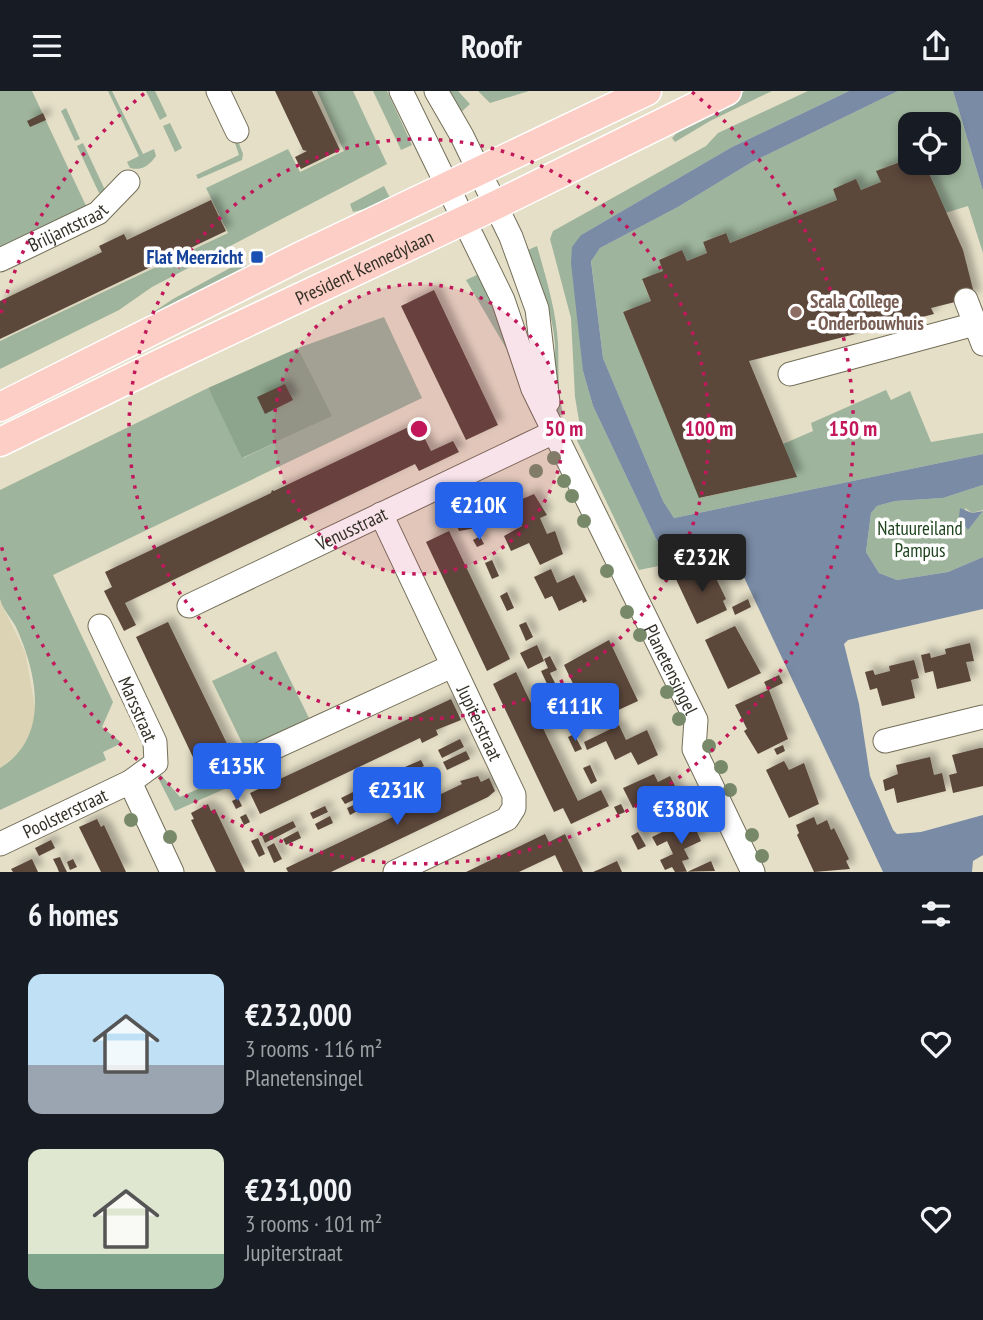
<!DOCTYPE html>
<meta charset="utf-8">
<style>
:root{--surface:#171b24;--page:#20242c;--text:#f1f3f6;--muted:#9ea1a6;--accent:#2563eb}
body{margin:0;font-family:"PT Sans Narrow",sans-serif;background:var(--page);color:var(--text);height:100vh;display:flex;flex-direction:column;font-size:26px;white-space:nowrap}
*{box-sizing:border-box;margin:0}
p{font-size:23px;color:var(--muted)}
.icon{flex:none;width:38px;height:38px;fill:none;stroke:currentColor;stroke-width:2;stroke-linecap:round;stroke-linejoin:round}
.map{position:relative;height:781px;overflow:hidden}
.sheet{display:flex;flex-direction:column;background:var(--surface);flex:1}
.sheet>*{flex:none}
.fabs{position:absolute;left:898px;top:21px;display:grid;gap:14px}
.fabs a{display:grid;place-items:center;width:63px;height:63px;border-radius:14px;background:var(--surface);box-shadow:0 4px 10px #0003;font-size:35px}
.price{position:absolute;translate:-50% -60px;padding:0 16px;border-radius:7px;background:var(--accent);color:#fff;font-size:23px;line-height:46px;filter:drop-shadow(0 2px 4px #0008)}
.price::after{content:'';position:absolute;left:50%;top:42px;width:21px;height:16px;margin-left:-10px;background:inherit;clip-path:polygon(0 0,100% 0,50% 100%)}
.price.active{background:#222;color:#fff}
ul{padding:0;list-style:none}
li{display:flex;align-items:center;gap:21px;height:175px;padding:0 28px}
li span{display:grid;place-items:center;flex:none;width:196px;height:140px;border-radius:14px;color:#555}
li>.icon{margin-inline-start:auto}
span .icon{width:84px;height:84px;fill:#fffc;stroke-width:1}
li b{font-size:30px}
h2{display:flex;justify-content:space-between;align-items:center;height:84px;padding:0 28px;font-size:30px}
header{display:flex;justify-content:space-between;align-items:center;height:91px;padding:0 28px;background:var(--surface);font-size:32px;font-weight:700}
.map>svg:first-child{display:block}
</style>
<header><svg class="icon" aria-label="menu" viewBox="0 0 24 24"><path d="M4 6h16M4 12h16M4 18h16"/></svg>Roofr<svg class="icon" aria-label="share" viewBox="0 0 24 24"><path d="M12 15V3M7 8l5-5 5 5M5 13v7h14v-7"/></svg></header>
<div class="map">
<svg width="983" height="781" viewBox="0 0 983 781">
<defs>
<filter id="shadow"><feDropShadow dx="6" dy="-6" stdDeviation="3.5" flood-color="#0004"/></filter>
</defs>
<rect width="100%" height="100%" fill="#e5dfc7"/>
<path fill="#dbd3b3" d="M0,510L25,561L35,616V631L24,657L0,677Z"/>
<g fill="#9eb49c" fill-rule="evenodd">
<path d="M0,0H32L88,119L0,162Z"/>
<path d="M108,0H112L143,63L154,58L156,65C149,75 141,80 130,77L127,71L139,65Z"/>
<path d="M146,0H155L167,25L160,29Z"/>
<path d="M317,0H353L387,73L152,196L119,219L0,278V250L228,142L206,97L288,58L300,81L344,60Z"/>
<path d="M373,0H387L412,54L401,59Z"/>
<path d="M441,0H458L470,13L456,26Z"/>
<path d="M478,0H529L490,12Z"/>
<path d="M745,0H772L710,30L675,51L672,47L693,25Z"/>
<path d="M808,0H849L732,56L581,144L583,280L593,315L657,450L674,454L711,445L724,452L727,461L639,479L574,343L580,335L575,306L571,227L550,148L553,140L706,55L718,42Z"/>
<path d="M898,0H953L983,100V162L968,115L945,122L926,73L904,82L899,71L877,80L881,91L861,99L856,89L833,98L837,109L730,152L725,142L703,151L707,162L687,170L682,159L659,169L663,180L642,189L651,210L623,221L700,407L796,386L783,353L813,340L811,332L886,299L891,309L910,300L931,351L983,342V363L674,427L663,410L603,267L591,169L600,157L678,116L752,71ZM910,33H948V72H910Z"/>
<path d="M66,17L80,48L75,50L61,20Z"/>
<path d="M170,32L182,57L175,61L163,35Z"/>
<path d="M238,50L243,63L242,69L198,88L196,84L239,64L235,52Z"/>
<path d="M83,52L105,99L99,102L77,55Z"/>
<path d="M384,95L390,107L369,117L353,121L350,113Z"/>
<path d="M537,155C546,187 556,219 558,252C559,277 557,300 563,323L559,325C551,303 556,278 555,254C553,221 540,190 528,159Z"/>
<path d="M243,170L247,175L209,203L0,309V299L140,230L173,208Z"/>
<path d="M481,182L517,276L466,189Z"/>
<path d="M384,226L422,307L53,484L113,611L102,636L122,652L103,661L106,669L0,719V677C51,646 37,582 16,536C11,527 2,517 0,508C0,482 0,428 0,399L208,297L243,367L331,325L298,257Z"/>
<path d="M983,394V419L972,422L965,417L968,439L983,420V466L948,481L897,489L879,482L866,461L871,422L877,415L895,410L943,407Z"/>
<path d="M276,560L309,627L245,658L212,590Z"/>
<path d="M161,684L180,706L227,685L231,695L175,720L157,685Z"/>
</g>
<path fill="#8da58c" d="M298,257L332,325L242,367L208,297Z"/>
<g fill="#798ba5">
<path d="M849,0H898L752,71L678,116L600,157L591,170L603,267L663,410L674,427L983,363V394L943,407L895,410L877,415L871,422L866,461L879,482L897,489L948,481L983,466V518L848,549L844,553L859,613L870,685L893,739L897,743L921,741L983,724V764L973,770L972,781H883L732,461H727L724,452L711,445L674,454L657,450L593,315L583,280L571,172L572,156L581,144L732,56Z"/>
<path d="M953,0H983V100Z"/>
<path d="M960,417L972,422L983,420L968,439L959,426Z"/>
</g>
<g fill="#5b473a" filter="url(#shadow)">
<path d="M275,0H312L340,59L301,78L295,66L307,60L303,59Z"/>
<path d="M43,22L46,29L30,36L27,30Z"/>
<path d="M900,71L904,82L925,73L963,159L975,206L931,217L934,223L749,270L797,386L699,407L623,221L651,210L642,188L663,180L659,169L682,159L687,170L707,162L703,151L726,142L730,152L837,109L833,98L856,88L861,99L881,91L876,80Z"/>
<path d="M211,109L226,140L0,248V210L102,161L99,155L124,143L127,149Z"/>
<path d="M434,199L498,334L466,349L401,215Z"/>
<path d="M285,293L293,309L265,323L257,306Z"/>
<path d="M417,332L431,360L453,350L459,361L419,380L415,373L125,512L136,534L124,540L104,500L112,496L105,481L271,402L272,399L274,400Z"/>
<path d="M534,403L547,424L540,427L547,443L555,440L563,463L540,474L529,452L511,460L504,445L522,435L511,413Z"/>
<path d="M470,423L476,437L459,440L454,430Z"/>
<path d="M449,440L510,568L487,580L426,451Z"/>
<path d="M480,445L484,453L477,456L473,449Z"/>
<path d="M492,469L499,485L492,488L485,472Z"/>
<path d="M692,475L696,484L711,477L726,508L723,510L727,519L697,533L674,484Z"/>
<path d="M551,478L557,492L574,484L587,510L583,512L582,509L559,520L552,505L545,508L534,486Z"/>
<path d="M507,501L514,517L507,520L500,505Z"/>
<path d="M748,508L751,516L735,524L732,516Z"/>
<path d="M168,531L233,665L200,681L136,546Z"/>
<path d="M526,531L533,546L526,550L519,534Z"/>
<path d="M735,535L761,582L728,598L705,549Z"/>
<path d="M609,549L638,610L614,621L612,616L589,626L564,574Z"/>
<path d="M970,552L974,570L966,571L971,590L937,598L933,580L925,582L921,564L930,562L931,567L946,563L945,558Z"/>
<path d="M537,554L544,570L528,578L520,562Z"/>
<path d="M550,565L557,579L550,582L555,592L548,595L541,580L548,577L544,568Z"/>
<path d="M914,569L919,587L911,589L915,607L882,615L877,597L870,599L865,581L873,579L875,584L890,580L889,575Z"/>
<path d="M516,581L578,710L601,699L609,715L571,733L563,717L554,721L493,593Z"/>
<path d="M779,584L783,592L769,599L788,648L758,663L744,640L747,638L735,614L768,599L764,591Z"/>
<path d="M451,608L461,629L436,639L438,644L422,652L420,647L260,723L250,702Z"/>
<path d="M559,611L566,626L560,629L552,614Z"/>
<path d="M619,634L626,649L647,639L658,664L638,674L631,661L615,669L606,650L587,659L584,651Z"/>
<path d="M574,643L582,658L575,661L568,646Z"/>
<path d="M460,648L464,656L442,667L438,659Z"/>
<path d="M783,654L785,660L777,664L774,658Z"/>
<path d="M980,657H983V695L953,702L949,684L957,682L952,664Z"/>
<path d="M466,660L470,668L447,679L443,671Z"/>
<path d="M930,666L934,684L942,682L946,700L897,712L894,697L885,700L883,689L898,683L896,674Z"/>
<path d="M421,669L424,675L408,683L405,676Z"/>
<path d="M784,670L789,679L804,672L819,713L789,727L766,679Z"/>
<path d="M590,674L597,690L591,693L583,677Z"/>
<path d="M430,677L434,684L414,693L410,687Z"/>
<path d="M654,683L658,691L670,685L682,709L658,720L652,707L633,717L623,697Z"/>
<path d="M389,684L392,691L377,698L373,691Z"/>
<path d="M478,685L481,691L489,687L495,700L488,706L331,781H288L286,777L462,693L460,690Z"/>
<path d="M394,695L397,701L382,708L378,702Z"/>
<path d="M357,699L360,706L345,713L341,707Z"/>
<path d="M238,707L242,715L236,718L232,710Z"/>
<path d="M362,710L365,716L350,724L347,717Z"/>
<path d="M208,713L211,720L215,718L245,781H216L191,729L194,728L191,722Z"/>
<path d="M621,713L625,721L618,724L614,716Z"/>
<path d="M325,715L328,721L313,728L310,722Z"/>
<path d="M246,723L250,731L244,734L240,726Z"/>
<path d="M330,725L333,732L318,739L315,733Z"/>
<path d="M814,726L817,734L827,729L831,739L834,737L849,768L846,770L850,778L814,781L797,744L799,742L796,734Z"/>
<path d="M691,727L701,750L684,758L689,768L682,770L687,781L711,770L715,780L675,781L672,776L665,779L660,769L673,763L667,750L657,755L652,746Z"/>
<path d="M97,728L101,736L104,734L126,781H101L79,736Z"/>
<path d="M293,730L296,736L265,752L262,745Z"/>
<path d="M298,740L301,747L286,754L283,748Z"/>
<path d="M638,741L646,755L638,759L631,745Z"/>
<path d="M545,743L549,751L565,743L583,781H563L555,764L519,781H466Z"/>
<path d="M258,747L265,763L259,766L251,750Z"/>
<path d="M51,749L55,757L39,765L35,757Z"/>
<path d="M274,752L282,768L274,772L267,756Z"/>
<path d="M60,766L63,773L67,781H59L57,776L53,768Z"/>
<path d="M32,768L38,781H13L11,778Z"/>
<path d="M73,768L77,776L70,779L67,771Z"/>
<path d="M617,770L622,781H593L600,778Z"/>
</g>
<g fill="none" stroke-linecap="round" stroke-linejoin="round">
<g stroke="#736e58" stroke-width="25">
<g id="minor">
<path d="M218,0L237,40"/>
<path id="s1" d="M401,0L503,209L533,298L696,629L694,658L753,781"/>
<path d="M436,0L462,45L511,146L537,218L548,311"/>
<path id="s2" d="M0,169L98,122L128,91"/>
<path d="M966,209L983,253"/>
<path d="M790,283L975,233"/>
<path id="s3" d="M381,423L514,704V717L507,728L395,781"/>
<path id="s4" d="M189,515L554,341"/>
<path d="M885,650L983,626"/>
<path d="M245,670L452,575"/>
<path d="M130,691L172,781"/>
<path id="s5" d="M0,753L130,691L156,672L155,651L100,535"/>
</g>
</g>
<g stroke="#fff" stroke-width="31">
<g id="major">
<path d="M0,316L301,165L647,0"/>
<path id="s6" d="M0,351L161,272L496,114L727,0"/>
</g>
</g>
<use href="#minor" stroke="#fff" stroke-width="23"/>
<use href="#major" stroke="#fccec5" stroke-width="28"/>
</g>
<g fill="#78896a">
<circle cx="554" cy="367" r="7"/>
<circle cx="536" cy="380" r="7"/>
<circle cx="564" cy="390" r="7"/>
<circle cx="572" cy="405" r="7"/>
<circle cx="584" cy="430" r="7"/>
<circle cx="607" cy="480" r="7"/>
<circle cx="627" cy="521" r="7"/>
<circle cx="640" cy="544" r="7"/>
<circle cx="667" cy="601" r="7"/>
<circle cx="679" cy="628" r="7"/>
<circle cx="709" cy="655" r="7"/>
<circle cx="721" cy="676" r="7"/>
<circle cx="730" cy="699" r="7"/>
<circle cx="131" cy="729" r="7"/>
<circle cx="752" cy="744" r="7"/>
<circle cx="170" cy="746" r="7"/>
<circle cx="762" cy="765" r="7"/>
</g>
<circle cx="419" cy="338" r="145" fill="#c2185b" fill-opacity=".12"/>
<g fill="none" stroke="#c2185b" stroke-width="3.5" stroke-dasharray="3.5 7">
<circle cx="419" cy="338" r="145"/>
<circle cx="419" cy="338" r="290"/>
<path d="M1 222A434 434 0 0 1 146 1M692 1A434 434 0 1 1 1 454"/>
</g>
<rect fill="#1a4fb4" stroke="#fff" stroke-width="2.5" x="250" y="159" width="14" height="14" rx="3.5"/>
<circle fill="#8d6e63" stroke="#fff" stroke-width="2.5" cx="796" cy="221" r="7"/>
<g text-anchor="middle" stroke-width="7" stroke-linejoin="round" paint-order="stroke">
<g font-size="19" fill="#343128" stroke="#fff">
<text dy="7" stroke="none"><textPath href="#s2" startOffset="75">Briljantstraat</textPath></text>
<text dy="7" stroke="none"><textPath href="#s6" startOffset="404">President Kennedylaan</textPath></text>
<text dy="7" stroke="none"><textPath href="#s4" startOffset="180">Venusstraat</textPath></text>
<text dy="7" stroke="none"><textPath href="#s1" startOffset="639">Planetensingel</textPath></text>
<text transform="translate(138 618) rotate(66)" y="7">Marsstraat</text>
<text dy="7" stroke="none"><textPath href="#s3" startOffset="231">Jupiterstraat</textPath></text>
<text dy="7" stroke="none"><textPath href="#s5" startOffset="72">Poolsterstraat</textPath></text>
</g>
<g font-size="19" font-weight="bold" fill="#164399" stroke="#fff" text-anchor="end">
<text x="243" y="173">Flat Meerzicht</text>
</g>
<g font-size="19" font-weight="bold" fill="#785e54" stroke="#fff" text-anchor="start">
<text x="810" y="217">Scala College<tspan x="810" dy="22">- Onderbouwhuis</tspan></text>
</g>
<g font-size="19" fill="#1f431e" stroke="#fff">
<text x="920" y="444">Natuureiland<tspan x="920" dy="22">Pampus</tspan></text>
</g>
</g>
<circle cx="419" cy="338" r="10" fill="#c2185b" stroke="#fff" stroke-width="3.5"/>
<g font-size="21" text-anchor="middle" font-weight="bold" fill="#c2185b" stroke="#fff" stroke-width="7" stroke-linejoin="round" paint-order="stroke">
<text x="564" y="345">50 m</text>
<text x="709" y="345">100 m</text>
<text x="853" y="345">150 m</text>
</g>
</svg>
<div class="fabs">
<a><svg class="icon" aria-label="locate" viewBox="0 0 24 24"><circle cx="12" cy="12" r="6"/><path d="M12 2v4M12 18v4M2 12h4M18 12h4"/></svg></a>
</div>
<b class="price" style="left:479px;top:451px">€210K</b>
<b class="price active" style="left:702px;top:503px">€232K</b>
<b class="price" style="left:575px;top:652px">€111K</b>
<b class="price" style="left:237px;top:712px">€135K</b>
<b class="price" style="left:397px;top:736px">€231K</b>
<b class="price" style="left:681px;top:755px">€380K</b>
</div>
<section class="sheet">
<h2>6 homes<svg class="icon" aria-label="filters" viewBox="0 0 24 24"><path d="M4 7h16M4 17h16"/><circle cx="9" cy="7" r="2"/><circle cx="15" cy="17" r="2"/></svg></h2>
<ul>
<li><span style="background:linear-gradient(#bfe0f5 65%,#9aa5b1 0)"><svg class="icon" aria-label="home" viewBox="0 0 24 24"><path d="M3 11l9-7 9 7M6 9v11h12V9"/></svg></span><div><b>€232,000</b><p>3 rooms · 116 m²</p><p>Planetensingel</p></div><svg class="icon" aria-label="heart" viewBox="0 0 24 24"><path d="M12 20l-8-8c-3-5 5-10 8-4 3-6 11-1 8 4z"/></svg></li>
<li><span style="background:linear-gradient(#dfe7d0 75%,#7fa58c 0)"><svg class="icon" aria-label="home" viewBox="0 0 24 24"><path d="M3 11l9-7 9 7M6 9v11h12V9"/></svg></span><div><b>€231,000</b><p>3 rooms · 101 m²</p><p>Jupiterstraat</p></div><svg class="icon" aria-label="heart" viewBox="0 0 24 24"><path d="M12 20l-8-8c-3-5 5-10 8-4 3-6 11-1 8 4z"/></svg></li>
</ul>
</section>
